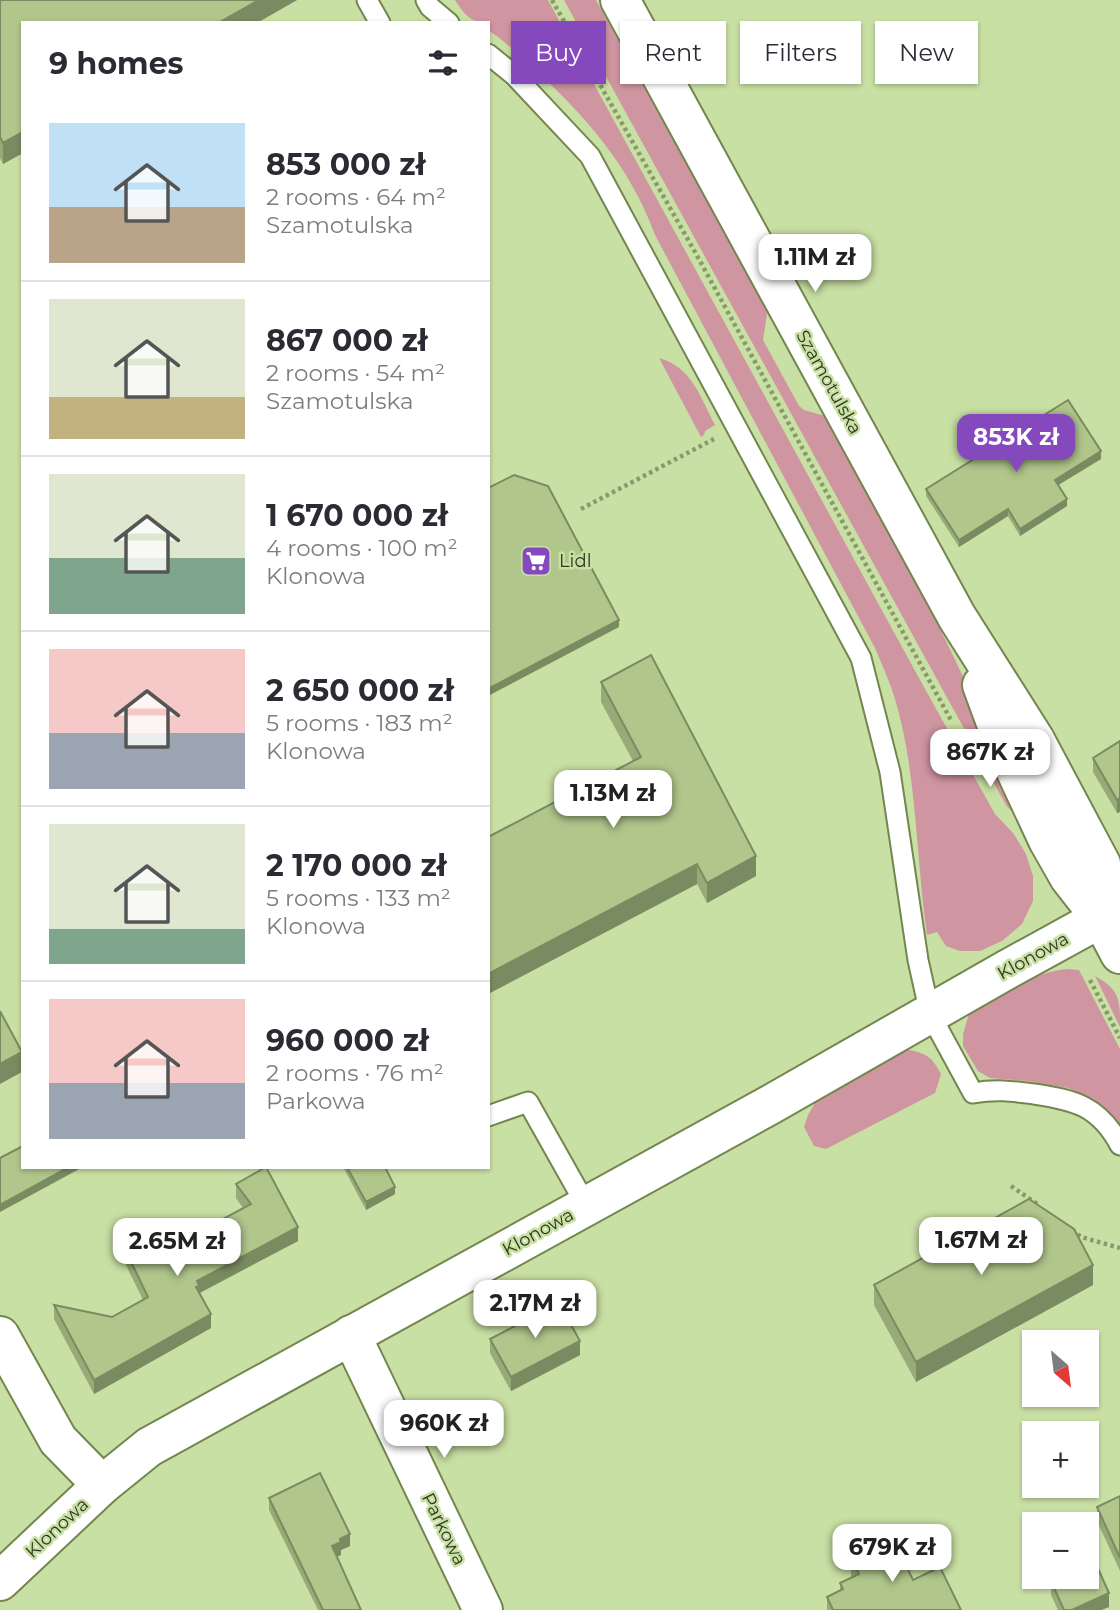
<!DOCTYPE html>
<meta charset="utf-8">
<style>
:root{--surface:#fff;--page:#f2f2f3;--text:#2b2b33;--muted:#7c7c81;--line:#e1e1e2;--accent:#8548bd}
body{margin:0;font-family:Montserrat,sans-serif;background:var(--page);color:var(--text);height:100vh;display:flex;flex-direction:column;font-size:26px;white-space:nowrap}
*{box-sizing:border-box;margin:0}
p{font-size:23px;color:var(--muted)}
.icon{flex:none;width:38px;height:38px;fill:none;stroke:currentColor;stroke-width:2;stroke-linecap:round;stroke-linejoin:round}
.map{position:relative;flex:1;overflow:hidden}
.sheet{position:absolute;left:21px;top:21px;width:469px;height:1148px;display:flex;flex-direction:column;background:var(--surface);border-radius:0px;box-shadow:0 2px 5px #0004}
.sheet>*{flex:none}
.top-card{position:absolute;left:511px;top:21px;width:504px;height:63px;display:flex;gap:14px}
.needle{width:46px;rotate:152deg}
.buttons{position:absolute;left:1022px;top:1330px;display:grid;gap:14px}
.buttons a{display:grid;place-items:center;width:77px;height:77px;border-radius:0px;background:var(--surface);box-shadow:0 2px 5px #0004;font-size:35px}
.price{position:absolute;translate:-50% -60px;padding:0 16px;border-radius:14px;background:#fff;color:#222;font-size:23px;line-height:46px;filter:drop-shadow(0 2px 4px #0008)}
.price::after{content:'';position:absolute;left:50%;top:42px;width:21px;height:16px;margin-left:-10px;background:inherit;clip-path:polygon(0 0,100% 0,50% 100%)}
.price.on{background:var(--accent);color:#fff}
ul{padding:0;list-style:none}
li{display:flex;align-items:center;gap:21px;height:175px;padding:0 28px}
li+li{border-top:2px solid var(--line)}
li span{display:grid;place-items:center;flex:none;width:196px;height:140px;border-radius:0px;color:#555}
li>.icon{margin-inline-start:auto}
span .icon{width:84px;height:84px;fill:#fffc;stroke-width:1}
li b{font-size:30px}
h2{display:flex;justify-content:space-between;align-items:center;height:84px;padding:0 28px;font-size:30px}
.tag{padding:0 24px;border-radius:0px;background:var(--surface);box-shadow:0 2px 5px #0004;font-size:24px;line-height:63px}
.tag.on{background:var(--accent);color:#fff}
.map>svg:first-child{display:block}
</style>
<div class="map">
<svg width="1120" height="1610" viewBox="0 0 1120 1610">
<rect width="100%" height="100%" fill="#c9e0a4"/>
<g fill="#cf95a1">
<path d="M455,0H548L925,689L995,814L1013,833L1026,854L1033,876V901L1022,924L1002,941L980,951H960L946,946L937,932L927,935C916,859 917,772 895,699C890,682 882,665 875,648L655,235C631,168 586,116 533,68C519,55 505,41 488,30V23C471,23 464,14 455,0Z"/>
<path d="M564,0H596L765,307L767,314L763,340L799,406L804,410L825,416C870,499 918,581 958,666C985,722 1006,780 1034,836L1006,805Z"/>
<path d="M659,358C692,367 700,397 715,425L705,431L704,435L701,437Z"/>
<path d="M1068,969L1079,970L1120,1049V1126L1102,1105L1068,1088L1027,1081L990,1078L978,1071L963,1046V1034L969,1014C1000,995 1031,972 1068,969Z"/>
<path d="M1095,976C1120,990 1120,999 1120,1027Z"/>
<path d="M906,1049C926,1054 931,1055 941,1074L935,1093L826,1149L814,1146L804,1127L808,1115L818,1098Z"/>
</g>
<g fill="none" stroke-linecap="round" stroke-linejoin="round">
<g stroke="#72864e" stroke-width="23">
<g id="lane">
<path d="M367,0L380,23"/>
<path d="M426,0L430,7L449,23"/>
<path d="M488,54L514,75L590,156L861,658L890,772L918,960L930,1014L973,1093C996,1089 1011,1091 1034,1094C1075,1100 1099,1106 1120,1145"/>
<path d="M488,1116L528,1102L586,1205"/>
</g>
</g>
<g stroke="#72864e" stroke-width="42">
<g id="street">
<path d="M351,1335L483,1610"/>
<path d="M0,1336L58,1440L102,1485"/>
<path d="M0,1581L102,1485L149,1447L768,1106L1008,969L1101,918"/>
</g>
</g>
<g stroke="#72864e" stroke-width="42">
<g id="secondary">
<path d="M620,0L957,617L1035,740L1101,864L1106,889L1101,918"/>
<path d="M982,685L1006,750L1048,840L1069,877L1101,918L1120,954"/>
</g>
</g>
<g stroke="#89996d" stroke-width="4.5" stroke-dasharray="3.5 3.5" stroke-linecap="butt">
<path d="M552,0L695,252L952,722"/>
<path d="M581,509L714,439"/>
<path d="M1090,980L1120,1038"/>
<path d="M1011,1186L1037,1204"/>
<path d="M1072,1230L1081,1237L1120,1248"/>
</g>
<use href="#lane" stroke="#fff" stroke-width="19"/>
<use href="#street" stroke="#fff" stroke-width="38"/>
<use href="#secondary" stroke="#fff" stroke-width="38"/>
</g>
<g fill="#97aa78">
<path d="M0,0H297L3,164L0,158Z"/>
<path d="M1101,459L1058,485L1067,506L1020,536L1008,516L959,547L926,496V489Z"/>
<path d="M601,682L756,876L707,903L697,884L488,994V837L633,761L601,702Z"/>
<path d="M1120,741V812L1117,813L1093,772V758Z"/>
<path d="M343,1167H385L395,1194L366,1210Z"/>
<path d="M236,1184L298,1241L200,1293L211,1328L94,1394L54,1319V1305L112,1317L143,1300L122,1257V1243L177,1244L243,1208L236,1198Z"/>
<path d="M874,1285H1093L916,1382L874,1305Z"/>
<path d="M490,1339L580,1355L511,1391L490,1353Z"/>
<path d="M1120,1496V1571L1097,1521V1507Z"/>
<path d="M269,1498L350,1546L341,1550V1555L337,1556L361,1610H318L269,1510Z"/>
<path d="M851,1556L913,1580L961,1610H827V1597L840,1590V1583L851,1578Z"/>
<path d="M1051,1581L1109,1607L1101,1610H1058L1051,1595Z"/>
</g>
<g fill="#7b8b61">
<path d="M259,0H297L257,23H218Z"/>
<path d="M23,132V153L3,164V143Z"/>
<path d="M1101,451V459L1055,487V480Z"/>
<path d="M1067,499V506L1020,536V529Z"/>
<path d="M1008,509V516L959,547V540Z"/>
<path d="M619,620V627L488,696V689Z"/>
<path d="M1120,798V812L1117,813V800Z"/>
<path d="M756,856V876L707,903V883Z"/>
<path d="M697,864V884L488,994V974Z"/>
<path d="M22,1052V1072L0,1084V1064Z"/>
<path d="M69,1167H83L0,1212V1205Z"/>
<path d="M395,1187V1194L366,1210V1202Z"/>
<path d="M298,1227V1241L199,1293L196,1301L197,1281Z"/>
<path d="M1093,1265V1285L916,1382V1362Z"/>
<path d="M211,1314V1328L94,1394V1380Z"/>
<path d="M580,1341V1355L511,1391V1377Z"/>
<path d="M350,1534V1546L341,1550V1555L332,1559V1546L340,1539Z"/>
<path d="M1109,1593V1607L1101,1610H1072Z"/>
</g>
<g fill="#b0c68b" stroke="#7b8b61" stroke-width="2">
<path d="M0,0H259L218,23H23V132L3,143L0,137Z"/>
<path d="M1068,400L1101,451L1055,480L1067,499L1020,529L1008,509L959,540L926,489Z"/>
<path d="M514,475L548,486L619,620L488,689V488Z"/>
<path d="M651,655L756,856L707,883L697,864L488,974V837L641,757L601,682Z"/>
<path d="M1120,741V798L1117,800L1093,758Z"/>
<path d="M0,1011L22,1052L0,1064Z"/>
<path d="M23,1146V1167H69L0,1205V1158Z"/>
<path d="M266,1167L298,1227L197,1281L199,1286L196,1287L211,1314L94,1380L54,1305L112,1317L148,1297L122,1243L161,1221L173,1243L175,1241L177,1244L251,1204L236,1184Z"/>
<path d="M347,1167H385L395,1187L366,1202Z"/>
<path d="M1029,1199L1074,1229L1093,1265L916,1362L874,1285Z"/>
<path d="M559,1303L580,1341L511,1377L490,1339Z"/>
<path d="M320,1473L350,1534L340,1539L341,1542L332,1546L361,1610H323L269,1498Z"/>
<path d="M1120,1496V1558L1097,1507Z"/>
<path d="M892,1536L913,1580L940,1567L961,1610H833L827,1597L843,1589L840,1583L859,1574L851,1556Z"/>
<path d="M1095,1562L1109,1593L1072,1610H1064L1051,1581L1062,1577H1087V1565Z"/>
</g>
<defs>
<g id="supermarket-square" transform="scale(1.575)"><rect x="-9" y="-9" width="18" height="18" rx="4" fill="#8548bd" stroke="#c9e0a4"/><path d="M-6-5.5h2.5l.6 2H6L4.5 2H-2.5L-4.4-4H-6ZM-1.5 3.2a1.3 1.3 0 1 0 .1 0ZM3 3.2a1.3 1.3 0 1 0 .1 0Z" fill="#fff"/></g>
</defs>
<g fill-rule="evenodd">
<use href="#supermarket-square" x="536" y="561"/>
</g>
<g text-anchor="middle" stroke-width="5" stroke-linejoin="round" paint-order="stroke">
<g font-size="18" fill="#2f3720" stroke="#c9e0a4">
<text transform="translate(829 382) rotate(61)" y="6">Szamotulska</text>
<text transform="translate(1033 956) rotate(-29)" y="6">Klonowa</text>
<text transform="translate(538 1232) rotate(-29)" y="6">Klonowa</text>
<text transform="translate(57 1528) rotate(-43)" y="6">Klonowa</text>
<text transform="translate(444 1529) rotate(64)" y="6">Parkowa</text>
</g>
<g font-size="18" fill="#2f3720" stroke="#c9e0a4" text-anchor="start">
<text x="559" y="567">Lidl</text>
</g>
</g>
</svg>
<div class="buttons">
<a><svg class="needle" viewBox="-14 -14 28 28"><path d="M0-13l5 13h-10z" fill="#e53935"/><path d="M0 13l5-13h-10z" fill="#7c7c81"/></svg></a>
<a>+</a>
<a>−</a>
</div>
<b class="price" style="left:815px;top:294px">1.11M zł</b>
<b class="price on" style="left:1016px;top:474px">853K zł</b>
<b class="price" style="left:990px;top:789px">867K zł</b>
<b class="price" style="left:613px;top:830px">1.13M zł</b>
<b class="price" style="left:981px;top:1277px">1.67M zł</b>
<b class="price" style="left:177px;top:1278px">2.65M zł</b>
<b class="price" style="left:535px;top:1340px">2.17M zł</b>
<b class="price" style="left:444px;top:1460px">960K zł</b>
<b class="price" style="left:892px;top:1584px">679K zł</b>
<div class="top-card">
<a class="tag on">Buy</a>
<a class="tag">Rent</a>
<a class="tag">Filters</a>
<a class="tag">New</a>
</div>
<section class="sheet">
<h2>9 homes<svg class="icon" aria-label="filters" viewBox="0 0 24 24"><path d="M4 7h16M4 17h16"/><circle cx="9" cy="7" r="2"/><circle cx="15" cy="17" r="2"/></svg></h2>
<ul>
<li><span style="background:linear-gradient(#bfe0f5 60%,#b9a48a 0)"><svg class="icon" aria-label="home" viewBox="0 0 24 24"><path d="M3 11l9-7 9 7M6 9v11h12V9"/></svg></span><div><b>853 000 zł</b><p>2 rooms · 64 m²</p><p>Szamotulska</p></div></li>
<li><span style="background:linear-gradient(#dfe7d0 70%,#c2b280 0)"><svg class="icon" aria-label="home" viewBox="0 0 24 24"><path d="M3 11l9-7 9 7M6 9v11h12V9"/></svg></span><div><b>867 000 zł</b><p>2 rooms · 54 m²</p><p>Szamotulska</p></div></li>
<li><span style="background:linear-gradient(#dfe7d0 60%,#7fa58c 0)"><svg class="icon" aria-label="home" viewBox="0 0 24 24"><path d="M3 11l9-7 9 7M6 9v11h12V9"/></svg></span><div><b>1 670 000 zł</b><p>4 rooms · 100 m²</p><p>Klonowa</p></div></li>
<li><span style="background:linear-gradient(#f6c9c9 60%,#9aa5b1 0)"><svg class="icon" aria-label="home" viewBox="0 0 24 24"><path d="M3 11l9-7 9 7M6 9v11h12V9"/></svg></span><div><b>2 650 000 zł</b><p>5 rooms · 183 m²</p><p>Klonowa</p></div></li>
<li><span style="background:linear-gradient(#dfe7d0 75%,#7fa58c 0)"><svg class="icon" aria-label="home" viewBox="0 0 24 24"><path d="M3 11l9-7 9 7M6 9v11h12V9"/></svg></span><div><b>2 170 000 zł</b><p>5 rooms · 133 m²</p><p>Klonowa</p></div></li>
<li><span style="background:linear-gradient(#f6c9c9 60%,#9aa5b1 0)"><svg class="icon" aria-label="home" viewBox="0 0 24 24"><path d="M3 11l9-7 9 7M6 9v11h12V9"/></svg></span><div><b>960 000 zł</b><p>2 rooms · 76 m²</p><p>Parkowa</p></div></li>
</ul>
</section>
</div>
